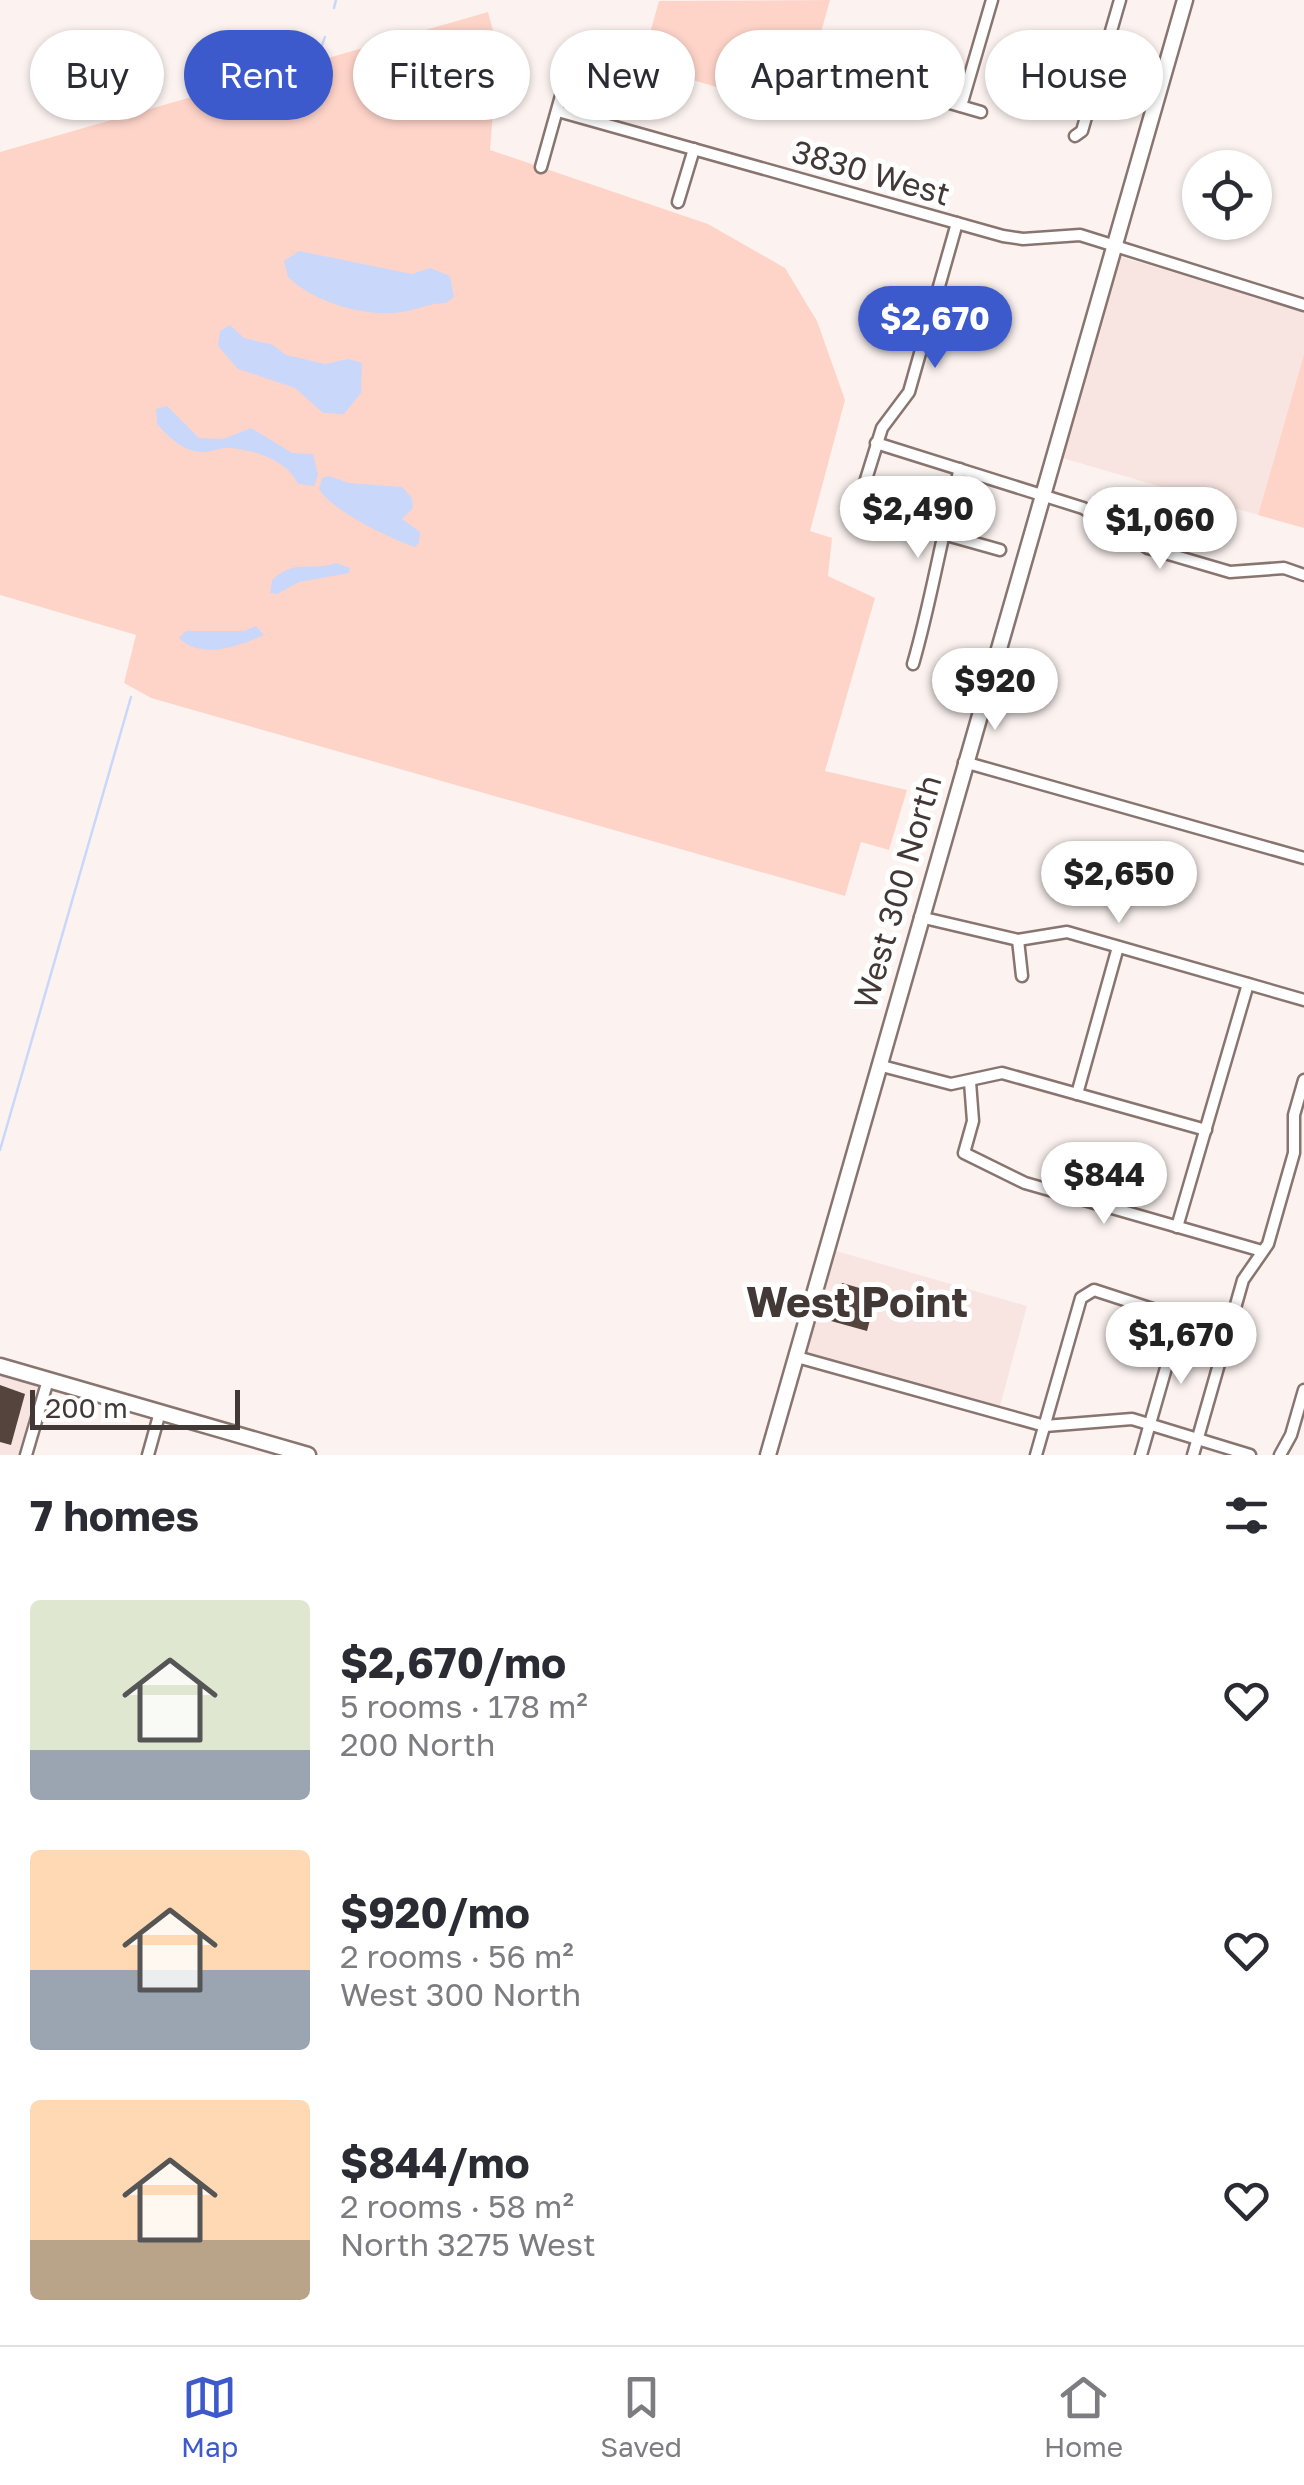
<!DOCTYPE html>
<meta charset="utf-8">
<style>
:root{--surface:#fff;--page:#f2f2f3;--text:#2b2b33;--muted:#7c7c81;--line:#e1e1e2;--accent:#3d5acd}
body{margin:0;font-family:"Golos Text",sans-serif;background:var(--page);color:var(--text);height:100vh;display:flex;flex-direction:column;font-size:38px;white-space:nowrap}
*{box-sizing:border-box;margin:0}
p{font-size:32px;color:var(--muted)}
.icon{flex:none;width:55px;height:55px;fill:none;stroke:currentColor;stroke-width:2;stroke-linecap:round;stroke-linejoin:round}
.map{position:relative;height:1455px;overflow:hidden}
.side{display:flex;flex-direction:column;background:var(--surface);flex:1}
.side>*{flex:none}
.top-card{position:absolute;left:30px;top:30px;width:1245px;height:90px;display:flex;gap:20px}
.controls{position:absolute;left:1182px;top:150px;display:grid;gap:20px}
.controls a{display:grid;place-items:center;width:90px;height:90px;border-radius:50%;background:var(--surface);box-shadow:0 2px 8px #0004;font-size:50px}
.scale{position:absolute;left:30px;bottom:25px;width:210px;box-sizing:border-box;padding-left:10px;border:5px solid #423937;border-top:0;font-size:28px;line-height:35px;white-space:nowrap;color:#423937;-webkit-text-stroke:8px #fff;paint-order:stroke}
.price{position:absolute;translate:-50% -85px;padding:0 22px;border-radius:35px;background:#fff;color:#222;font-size:32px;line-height:65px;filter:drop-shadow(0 2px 5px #0008)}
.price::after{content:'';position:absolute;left:50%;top:60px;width:30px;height:22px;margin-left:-15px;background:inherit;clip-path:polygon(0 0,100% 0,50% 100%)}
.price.selected{background:var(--accent);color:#fff}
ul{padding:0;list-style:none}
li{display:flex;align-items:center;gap:30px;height:250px;padding:0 30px}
li span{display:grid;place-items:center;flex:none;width:280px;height:200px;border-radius:10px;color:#555}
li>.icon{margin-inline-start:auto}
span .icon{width:120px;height:120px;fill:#fffc;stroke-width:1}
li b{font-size:42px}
h2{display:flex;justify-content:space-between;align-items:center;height:120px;padding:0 30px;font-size:42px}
.pill{padding:0 35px;border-radius:45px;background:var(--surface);box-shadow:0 2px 8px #0004;font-size:35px;line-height:90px}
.pill.selected{background:var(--accent);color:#fff}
.dock{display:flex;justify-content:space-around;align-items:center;height:140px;border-top:2px solid var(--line);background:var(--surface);font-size:28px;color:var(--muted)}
.dock a{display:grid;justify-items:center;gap:5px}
.dock .selected{color:var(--accent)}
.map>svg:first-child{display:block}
</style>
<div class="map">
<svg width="1304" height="1455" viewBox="0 0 1304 1455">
<rect width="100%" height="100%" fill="#fcf3f0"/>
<g fill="#f8e5e1">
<path d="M1118,256L1304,311V354L1258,515L1059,457Z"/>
<path d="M833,1250L1027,1306L999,1410L804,1353Z"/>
<path d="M0,1375L34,1384L39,1390L21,1455H0Z"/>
</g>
<g fill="#fed4c9">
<path d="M830,0L799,111L641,65L659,1Z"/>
<path d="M488,12L498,49L490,150L708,224L785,268L817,321L845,400L810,531L832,538L828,576L875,598L825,771L907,790L889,850L861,842L845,896L151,698L124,683L136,635L0,595V152Z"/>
<path d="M1304,354V528L1258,515Z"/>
</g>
<g fill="#c9d7fb">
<path d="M299,251L412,274L430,268L450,276L454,297L446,303C428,304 424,307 408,311C370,319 316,304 288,277L284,261Z"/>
<path d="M230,325L244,338L273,345L286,355L325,364L348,359L362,363L361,393L344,414L323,413L295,388L238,369L218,346L220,331Z"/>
<path d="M167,406L199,438L223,439L251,428L292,453L313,454L318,475L314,486L298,484C288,461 253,449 229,448C221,447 213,452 205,452C185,453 169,438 157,424L156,409Z"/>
<path d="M329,476L349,483L402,487L412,498L413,508L402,519L420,532L419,543L415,547C389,538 332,511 319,489L322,478Z"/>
<path d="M336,563L350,568L349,573L299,582L277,594L270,593L272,580C296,558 310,572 336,563Z"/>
<path d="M256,626L264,635C239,646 201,660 179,638L186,631H244Z"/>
</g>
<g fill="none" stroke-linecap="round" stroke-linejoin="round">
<g stroke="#c9d7fb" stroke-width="2.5">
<path d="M334,8L336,0"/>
<path d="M321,48L325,37"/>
<path d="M0,1150L131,697"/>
</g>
</g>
<g fill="#55433e">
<path d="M842,1283L877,1293L867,1331L831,1321Z"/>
<path d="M0,1385L25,1394L11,1445L0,1442Z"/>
</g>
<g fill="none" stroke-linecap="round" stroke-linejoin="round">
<g stroke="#89756f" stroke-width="15">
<g id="minor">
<path d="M943,101L981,112"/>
<path d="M961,106L992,0"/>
<path d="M558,111L1003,236L1023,239L1080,235L1304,305"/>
<path d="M1075,136L1082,131L1120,0"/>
<path d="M541,167L573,53"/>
<path d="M678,202L694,149"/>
<path d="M957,223L909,392L882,428L858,505L861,511L1000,550"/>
<path d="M876,443L1083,508L1148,548L1230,572L1284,568L1304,575"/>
<path d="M913,664C932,599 941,535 960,469"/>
<path d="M964,762L1304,858"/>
<path d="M920,917L1018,940L1067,932L1304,1000"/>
<path d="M1018,940L1022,976"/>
<path d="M878,1065L951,1084L1002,1073L1206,1130"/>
<path d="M970,1082L973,1121L964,1153L1025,1183L1262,1251"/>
<path d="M1077,1094L1118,947"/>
<path d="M1177,1227L1248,984"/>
<path d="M797,1357L1045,1426L1132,1419L1250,1455"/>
<path d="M26,1455L48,1380"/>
<path d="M148,1455L160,1412"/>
<path d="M1036,1455L1081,1298L1094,1290L1177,1317L1178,1326L1141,1455"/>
<path d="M1193,1455L1243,1280L1268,1244L1294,1153V1115L1304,1080"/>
<path d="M1280,1455L1291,1435L1304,1390"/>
</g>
</g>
<g stroke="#89756f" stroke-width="19">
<g id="major">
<path d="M0,1366L308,1455"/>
<path d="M768,1455L1185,0"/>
</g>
</g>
<use href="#minor" stroke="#fff" stroke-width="10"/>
<use href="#major" stroke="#fff" stroke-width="14"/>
</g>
<g text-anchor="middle" stroke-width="10" stroke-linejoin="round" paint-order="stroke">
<g font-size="32" fill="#423937" stroke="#fff">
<text transform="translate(871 173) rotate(16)" y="11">3830 West</text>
<text transform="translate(898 892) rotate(-74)" y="11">West 300 North</text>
</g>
<g font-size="42" font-weight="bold" fill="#423937" stroke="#fff">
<text x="857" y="1317">West Point</text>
</g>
</g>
</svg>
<div class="controls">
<a><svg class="icon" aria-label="locate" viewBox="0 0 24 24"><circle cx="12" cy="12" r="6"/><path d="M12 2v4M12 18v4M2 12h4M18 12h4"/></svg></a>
</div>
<div class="scale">200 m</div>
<b class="price selected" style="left:935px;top:371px">$2,670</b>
<b class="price" style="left:918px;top:561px">$2,490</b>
<b class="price" style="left:1160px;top:572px">$1,060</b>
<b class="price" style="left:995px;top:733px">$920</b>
<b class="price" style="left:1119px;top:926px">$2,650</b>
<b class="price" style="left:1104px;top:1227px">$844</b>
<b class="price" style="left:1181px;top:1387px">$1,670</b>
<div class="top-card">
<a class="pill">Buy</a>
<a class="pill selected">Rent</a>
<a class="pill">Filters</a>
<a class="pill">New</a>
<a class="pill">Apartment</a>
<a class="pill">House</a>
</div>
</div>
<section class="side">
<h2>7 homes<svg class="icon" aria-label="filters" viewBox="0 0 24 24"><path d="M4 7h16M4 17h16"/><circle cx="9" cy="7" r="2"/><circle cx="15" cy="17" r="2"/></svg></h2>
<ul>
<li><span style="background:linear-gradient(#dfe7d0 75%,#9aa5b1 0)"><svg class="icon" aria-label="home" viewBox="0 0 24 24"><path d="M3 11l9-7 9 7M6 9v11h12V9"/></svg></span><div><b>$2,670/mo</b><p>5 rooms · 178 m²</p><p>200 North</p></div><svg class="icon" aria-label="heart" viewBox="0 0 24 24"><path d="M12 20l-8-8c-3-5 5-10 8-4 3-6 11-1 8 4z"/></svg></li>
<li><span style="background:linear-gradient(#ffd9b3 60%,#9aa5b1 0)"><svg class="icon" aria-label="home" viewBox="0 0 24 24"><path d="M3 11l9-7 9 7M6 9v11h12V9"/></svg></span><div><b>$920/mo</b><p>2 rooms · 56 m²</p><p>West 300 North</p></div><svg class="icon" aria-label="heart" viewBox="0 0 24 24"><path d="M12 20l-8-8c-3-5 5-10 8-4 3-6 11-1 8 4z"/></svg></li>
<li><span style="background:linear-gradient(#ffd9b3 70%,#b9a48a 0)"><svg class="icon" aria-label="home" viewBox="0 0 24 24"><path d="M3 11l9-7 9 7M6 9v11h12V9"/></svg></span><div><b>$844/mo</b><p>2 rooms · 58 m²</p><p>North 3275 West</p></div><svg class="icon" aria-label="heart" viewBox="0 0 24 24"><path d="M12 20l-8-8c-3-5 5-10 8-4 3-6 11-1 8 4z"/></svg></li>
</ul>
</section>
<nav class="dock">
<a class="selected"><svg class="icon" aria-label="map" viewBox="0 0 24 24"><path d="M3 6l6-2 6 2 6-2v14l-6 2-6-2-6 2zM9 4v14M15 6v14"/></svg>Map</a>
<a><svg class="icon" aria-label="saved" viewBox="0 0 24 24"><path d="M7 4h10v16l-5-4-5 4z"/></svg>Saved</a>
<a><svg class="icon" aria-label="home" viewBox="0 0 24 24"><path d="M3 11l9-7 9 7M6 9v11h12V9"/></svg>Home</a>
</nav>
